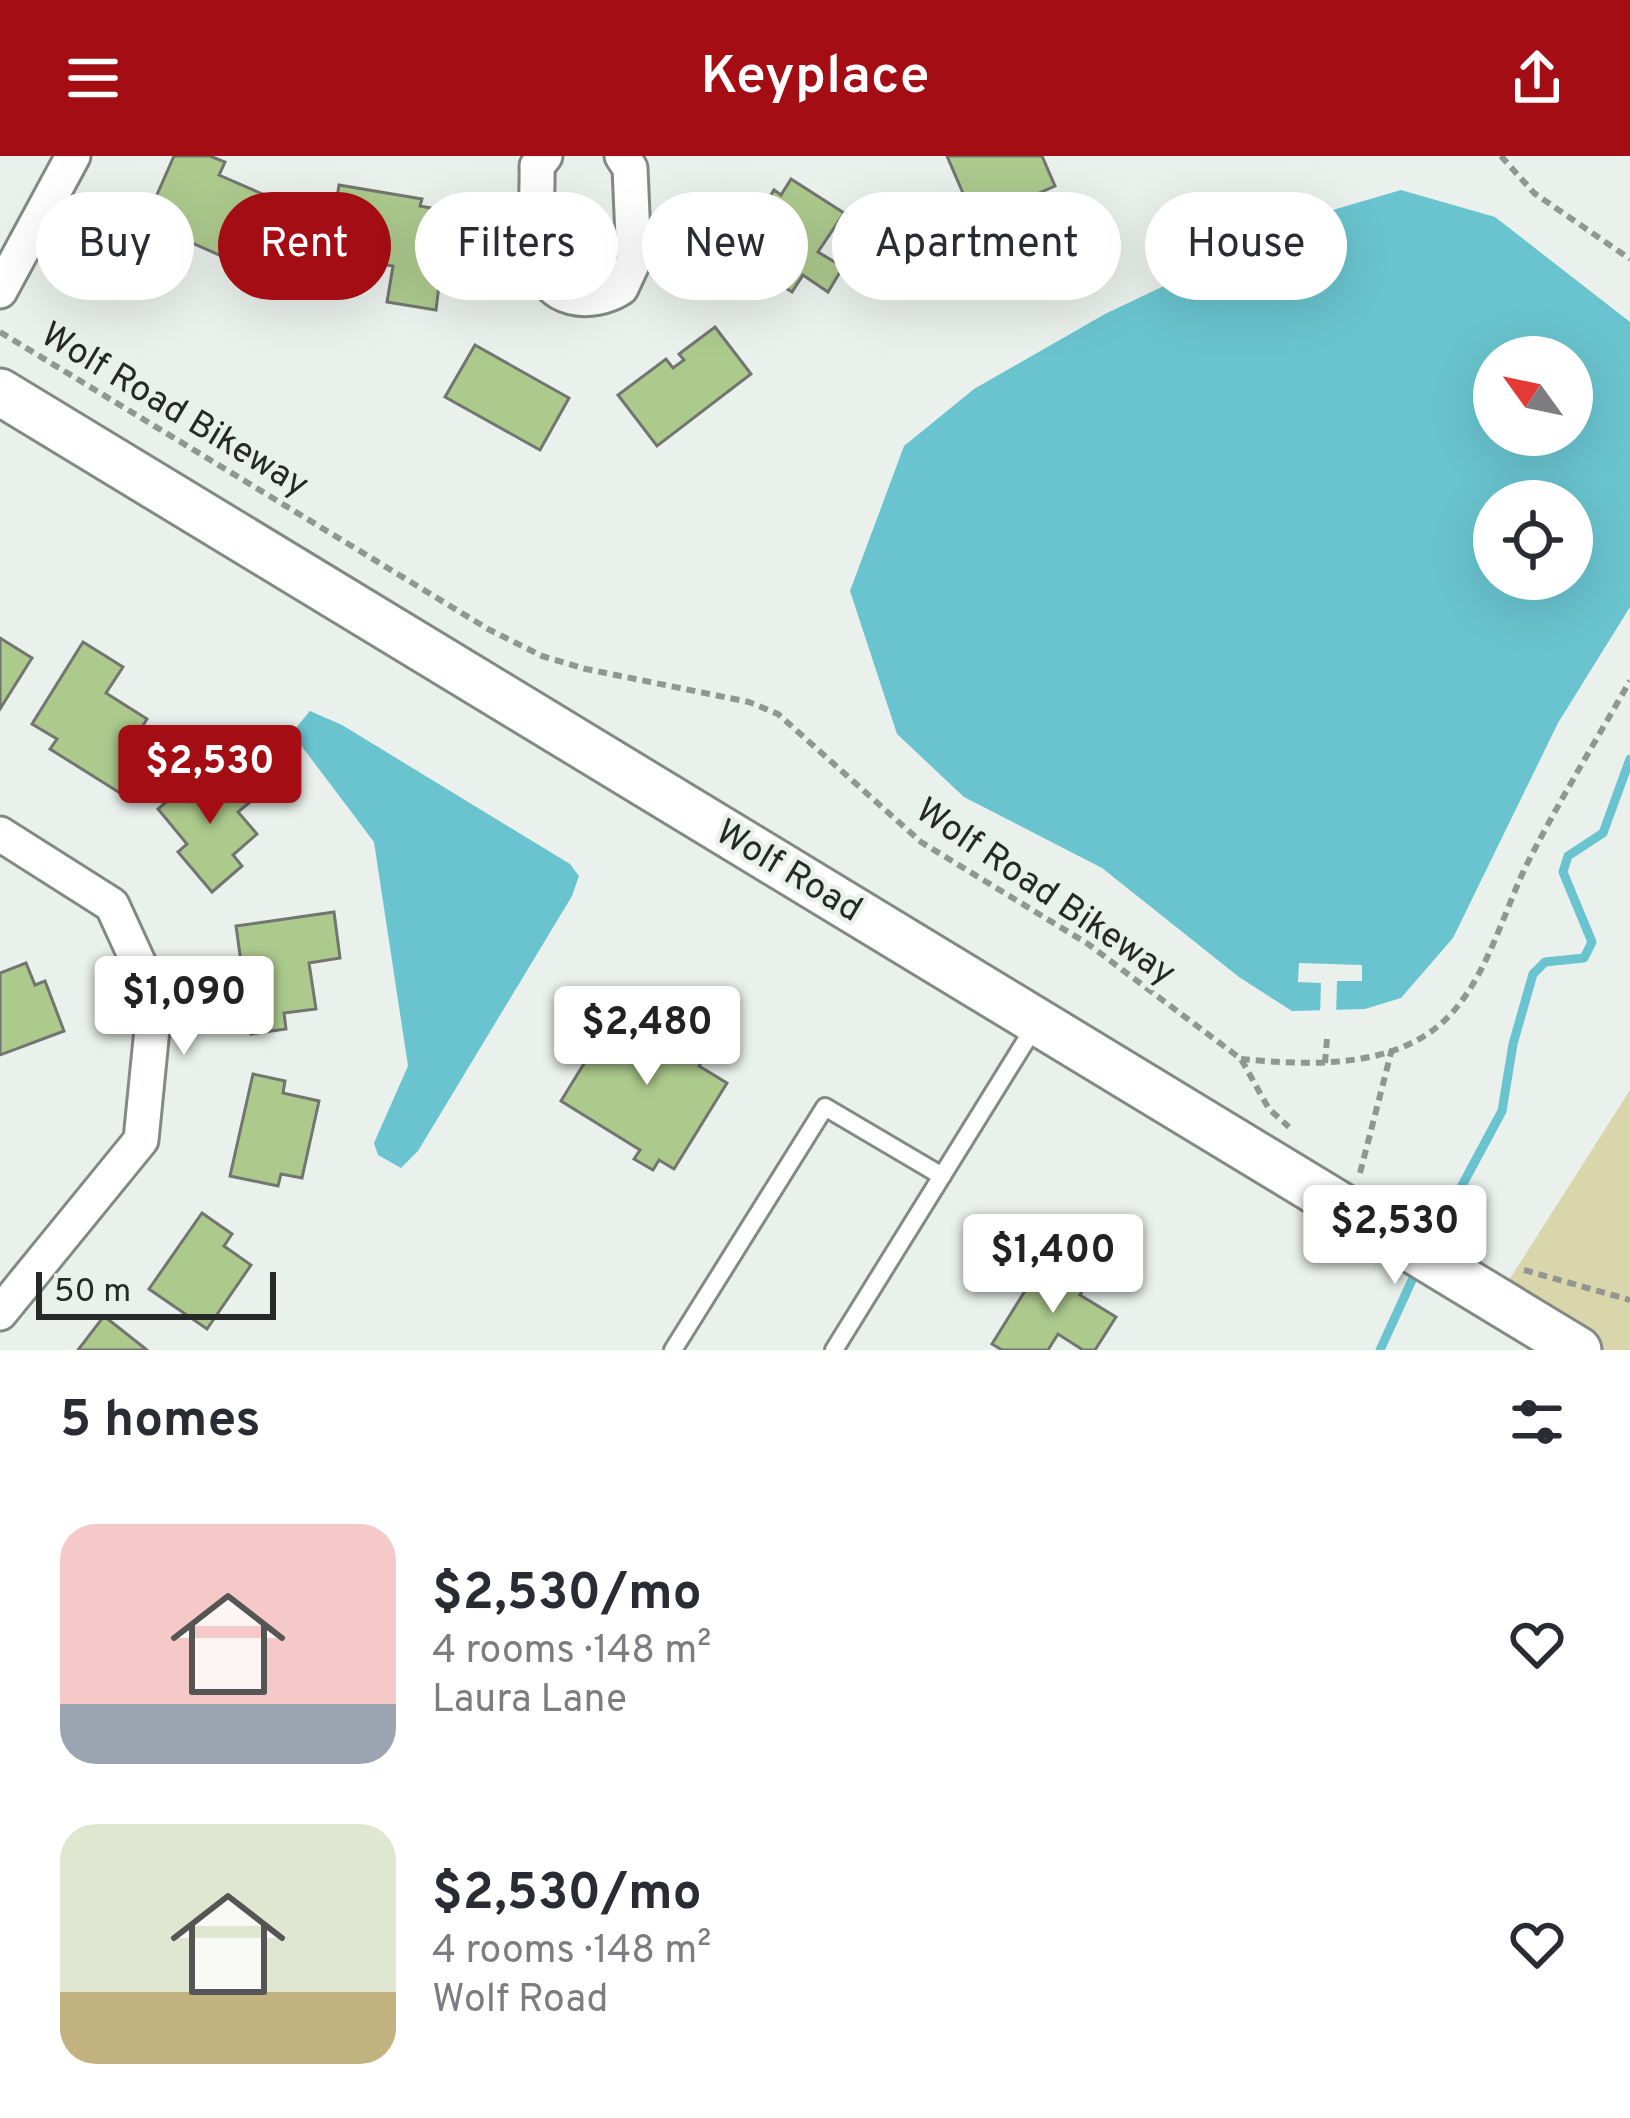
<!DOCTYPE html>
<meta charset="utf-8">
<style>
:root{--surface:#fff;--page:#f2f2f3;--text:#2b2b33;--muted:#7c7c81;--accent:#a40d14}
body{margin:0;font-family:Overpass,sans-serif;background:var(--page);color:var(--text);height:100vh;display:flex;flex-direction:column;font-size:45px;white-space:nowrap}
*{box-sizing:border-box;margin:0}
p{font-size:39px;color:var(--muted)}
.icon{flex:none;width:66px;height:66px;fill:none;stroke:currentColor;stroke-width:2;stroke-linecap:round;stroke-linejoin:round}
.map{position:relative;height:1194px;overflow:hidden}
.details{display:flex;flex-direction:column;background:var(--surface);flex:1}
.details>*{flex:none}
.guide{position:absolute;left:36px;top:36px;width:1560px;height:108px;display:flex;gap:24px}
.needle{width:78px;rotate:303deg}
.controls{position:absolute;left:1473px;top:180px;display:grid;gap:24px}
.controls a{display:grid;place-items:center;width:120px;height:120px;border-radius:50%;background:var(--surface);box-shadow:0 12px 48px #0002;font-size:60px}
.scale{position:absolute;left:36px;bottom:30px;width:240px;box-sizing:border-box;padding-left:12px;border:6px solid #262927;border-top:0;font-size:33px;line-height:42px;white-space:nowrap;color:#262927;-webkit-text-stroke:9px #eaf0ec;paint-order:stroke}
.price{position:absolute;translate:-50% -102px;padding:0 27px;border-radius:12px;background:#fff;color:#222;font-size:39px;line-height:78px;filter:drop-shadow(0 3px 6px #0008)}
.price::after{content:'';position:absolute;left:50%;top:72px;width:36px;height:27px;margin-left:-18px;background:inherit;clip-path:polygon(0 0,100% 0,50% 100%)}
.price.selected{background:var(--accent);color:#fff}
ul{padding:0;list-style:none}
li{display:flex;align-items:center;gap:36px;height:300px;padding:0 60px}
li span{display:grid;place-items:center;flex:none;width:336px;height:240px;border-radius:36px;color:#555}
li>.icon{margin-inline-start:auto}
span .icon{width:144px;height:144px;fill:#fffc;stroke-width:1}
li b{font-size:51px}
h2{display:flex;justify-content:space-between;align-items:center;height:144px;padding:0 60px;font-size:51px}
.chip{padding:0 42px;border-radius:54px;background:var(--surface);box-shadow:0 12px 48px #0002;font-size:42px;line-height:108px}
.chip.selected{background:var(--accent);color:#fff}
header{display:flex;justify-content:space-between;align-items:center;height:156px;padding:0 60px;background:var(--accent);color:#fff;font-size:54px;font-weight:600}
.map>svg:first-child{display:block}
</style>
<header><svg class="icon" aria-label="menu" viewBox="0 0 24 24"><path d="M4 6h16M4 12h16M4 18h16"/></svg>Keyplace<svg class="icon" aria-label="share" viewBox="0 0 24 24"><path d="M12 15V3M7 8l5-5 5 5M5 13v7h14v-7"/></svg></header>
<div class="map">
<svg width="1630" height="1194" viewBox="0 0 1630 1194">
<rect width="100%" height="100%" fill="#eaf0ec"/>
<path fill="#dad6ab" d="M1630,934V1194H1602L1502,1135Z"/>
<g fill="#69c4cf" fill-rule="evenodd">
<path d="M1401,34L1495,61L1630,166V451L1558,567L1453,782L1401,842L1365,853L1292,855L1239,821L1102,712L964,641L897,578L850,435L904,290L974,233L1105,158L1309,61ZM1494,201H1572V279H1494ZM1494,345H1572V423H1494Z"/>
<path d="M310,555L342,569L570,708L579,720L572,740L418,995L401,1012L378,999L374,987L408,910L374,686L300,588L295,573Z"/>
</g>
<path fill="#eaf0ec" d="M1299,807L1362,809V825H1337L1336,860H1320L1321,827L1298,826Z"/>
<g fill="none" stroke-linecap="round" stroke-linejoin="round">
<g stroke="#69c4cf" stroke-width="9">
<path d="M1429,1091L1502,955L1513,888L1533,818L1545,806L1584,802L1592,786L1563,716L1568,700L1603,677L1630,603"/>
<path d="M1380,1194L1418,1111"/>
</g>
</g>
<g fill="#adca8d" stroke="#727570" stroke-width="3">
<path d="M174,0H210L225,6L219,19L274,43L244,110L145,66Z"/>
<path d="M947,0H1042L1055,30L975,65Z"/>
<path d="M791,23L844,57L818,96L843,111L828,136L803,119L792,136L720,90L741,57L760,69L768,57L762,53L774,34L781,39Z"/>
<path d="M339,29L422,43L420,50L448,55L436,154L387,146L393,110L337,101L342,70L333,68Z"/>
<path d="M715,171L751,218L657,290L618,239L666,203L673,212L684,204L679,198Z"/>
<path d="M475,189L569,242L540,294L445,241Z"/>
<path d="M0,482L32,502L0,553Z"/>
<path d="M83,486L123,511L106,537L147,563L131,589L145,598L120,637L50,593L57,583L32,568Z"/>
<path d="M206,612L223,631L231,624L250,646L238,656L257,678L233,699L242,710L212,736L178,696L187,688L158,653Z"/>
<path d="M334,756L340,802L309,807L316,853L284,857L286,873L251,878L236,770Z"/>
<path d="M26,807L35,829L45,825L64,875L0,899V817Z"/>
<path d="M653,856L710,891L699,910L727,927L674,1013L659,1004L653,1014L634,1003L640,994L561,945L615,857L642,874Z"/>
<path d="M253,918L285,925L283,937L319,945L302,1022L281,1018L278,1030L230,1020Z"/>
<path d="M202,1057L232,1078L224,1090L251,1109L207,1173L149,1133Z"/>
<path d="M1043,1106L1084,1132L1080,1139L1116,1161L1095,1194H1083L1058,1178L1048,1194H1002L992,1188Z"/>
<path d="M104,1160L147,1194H78Z"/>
</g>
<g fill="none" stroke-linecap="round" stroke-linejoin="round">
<g stroke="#838985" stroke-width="22">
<g id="service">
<path d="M673,1194L825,951L942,1020"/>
<path d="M834,1194L1035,870"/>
</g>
</g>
<g stroke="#838985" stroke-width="39">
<g id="minor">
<path d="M545,0L537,10C538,40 533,75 539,105C547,146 591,151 621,132L634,104L630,12L622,0"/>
<path d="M0,135L73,0"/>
<path d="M0,678L112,749L155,843L141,984L0,1157"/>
</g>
</g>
<g stroke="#838985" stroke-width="51">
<path id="secondary" d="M0,236L1578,1194"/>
</g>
<g stroke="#929693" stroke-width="6" stroke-dasharray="9 6" stroke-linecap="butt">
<path d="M1501,0L1534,37L1630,103"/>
<path d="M0,176L488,473L542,500L586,513L749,546L778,558L921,686L1088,788L1241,903L1269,953L1289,971"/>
<path d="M1241,903C1313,910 1407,914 1457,851C1489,812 1504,756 1526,710C1558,647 1595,586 1630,525"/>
<path d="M1325,907L1327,883"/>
<path d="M1360,1017L1392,893"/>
<path d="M1524,1114L1630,1144"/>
</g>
<use href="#service" stroke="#fff" stroke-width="16"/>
<use href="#minor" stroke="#fff" stroke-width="33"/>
<use href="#secondary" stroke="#fff" stroke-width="45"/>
</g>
<g text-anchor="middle" stroke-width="9" stroke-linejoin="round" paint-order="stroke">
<g font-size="36" fill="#262927" stroke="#eaf0ec">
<text transform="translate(176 252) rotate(31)" y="13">Wolf Road Bikeway</text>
<text transform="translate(790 713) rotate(31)" y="13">Wolf Road</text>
<text transform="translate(1047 734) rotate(34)" y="13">Wolf Road Bikeway</text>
</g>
</g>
</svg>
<div class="controls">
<a><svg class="needle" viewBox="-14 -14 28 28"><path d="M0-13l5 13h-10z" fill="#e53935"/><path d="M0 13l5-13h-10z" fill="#7c7c81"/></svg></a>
<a><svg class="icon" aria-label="locate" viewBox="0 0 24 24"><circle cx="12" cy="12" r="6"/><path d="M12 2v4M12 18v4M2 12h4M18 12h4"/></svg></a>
</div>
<div class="scale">50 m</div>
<b class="price selected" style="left:210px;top:671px">$2,530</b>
<b class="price" style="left:184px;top:902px">$1,090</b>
<b class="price" style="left:647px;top:932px">$2,480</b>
<b class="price" style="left:1395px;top:1131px">$2,530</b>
<b class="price" style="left:1053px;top:1160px">$1,400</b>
<div class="guide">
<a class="chip">Buy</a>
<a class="chip selected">Rent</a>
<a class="chip">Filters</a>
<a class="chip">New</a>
<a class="chip">Apartment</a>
<a class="chip">House</a>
</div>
</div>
<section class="details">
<h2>5 homes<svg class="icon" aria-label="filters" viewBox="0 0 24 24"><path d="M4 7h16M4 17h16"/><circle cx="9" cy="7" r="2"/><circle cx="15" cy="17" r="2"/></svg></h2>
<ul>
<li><span style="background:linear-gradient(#f6c9c9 75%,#9aa5b1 0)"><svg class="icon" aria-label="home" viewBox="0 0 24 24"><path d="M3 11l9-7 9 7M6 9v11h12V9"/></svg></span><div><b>$2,530/mo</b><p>4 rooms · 148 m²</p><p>Laura Lane</p></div><svg class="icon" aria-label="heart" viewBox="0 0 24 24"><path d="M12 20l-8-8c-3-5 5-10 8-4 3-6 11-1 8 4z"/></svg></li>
<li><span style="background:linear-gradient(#dfe7d0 70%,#c2b280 0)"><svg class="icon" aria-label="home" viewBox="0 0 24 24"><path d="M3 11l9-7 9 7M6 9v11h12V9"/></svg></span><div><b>$2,530/mo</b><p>4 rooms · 148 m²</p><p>Wolf Road</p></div><svg class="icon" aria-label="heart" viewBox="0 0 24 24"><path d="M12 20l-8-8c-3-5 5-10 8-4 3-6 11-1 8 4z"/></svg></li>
</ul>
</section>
